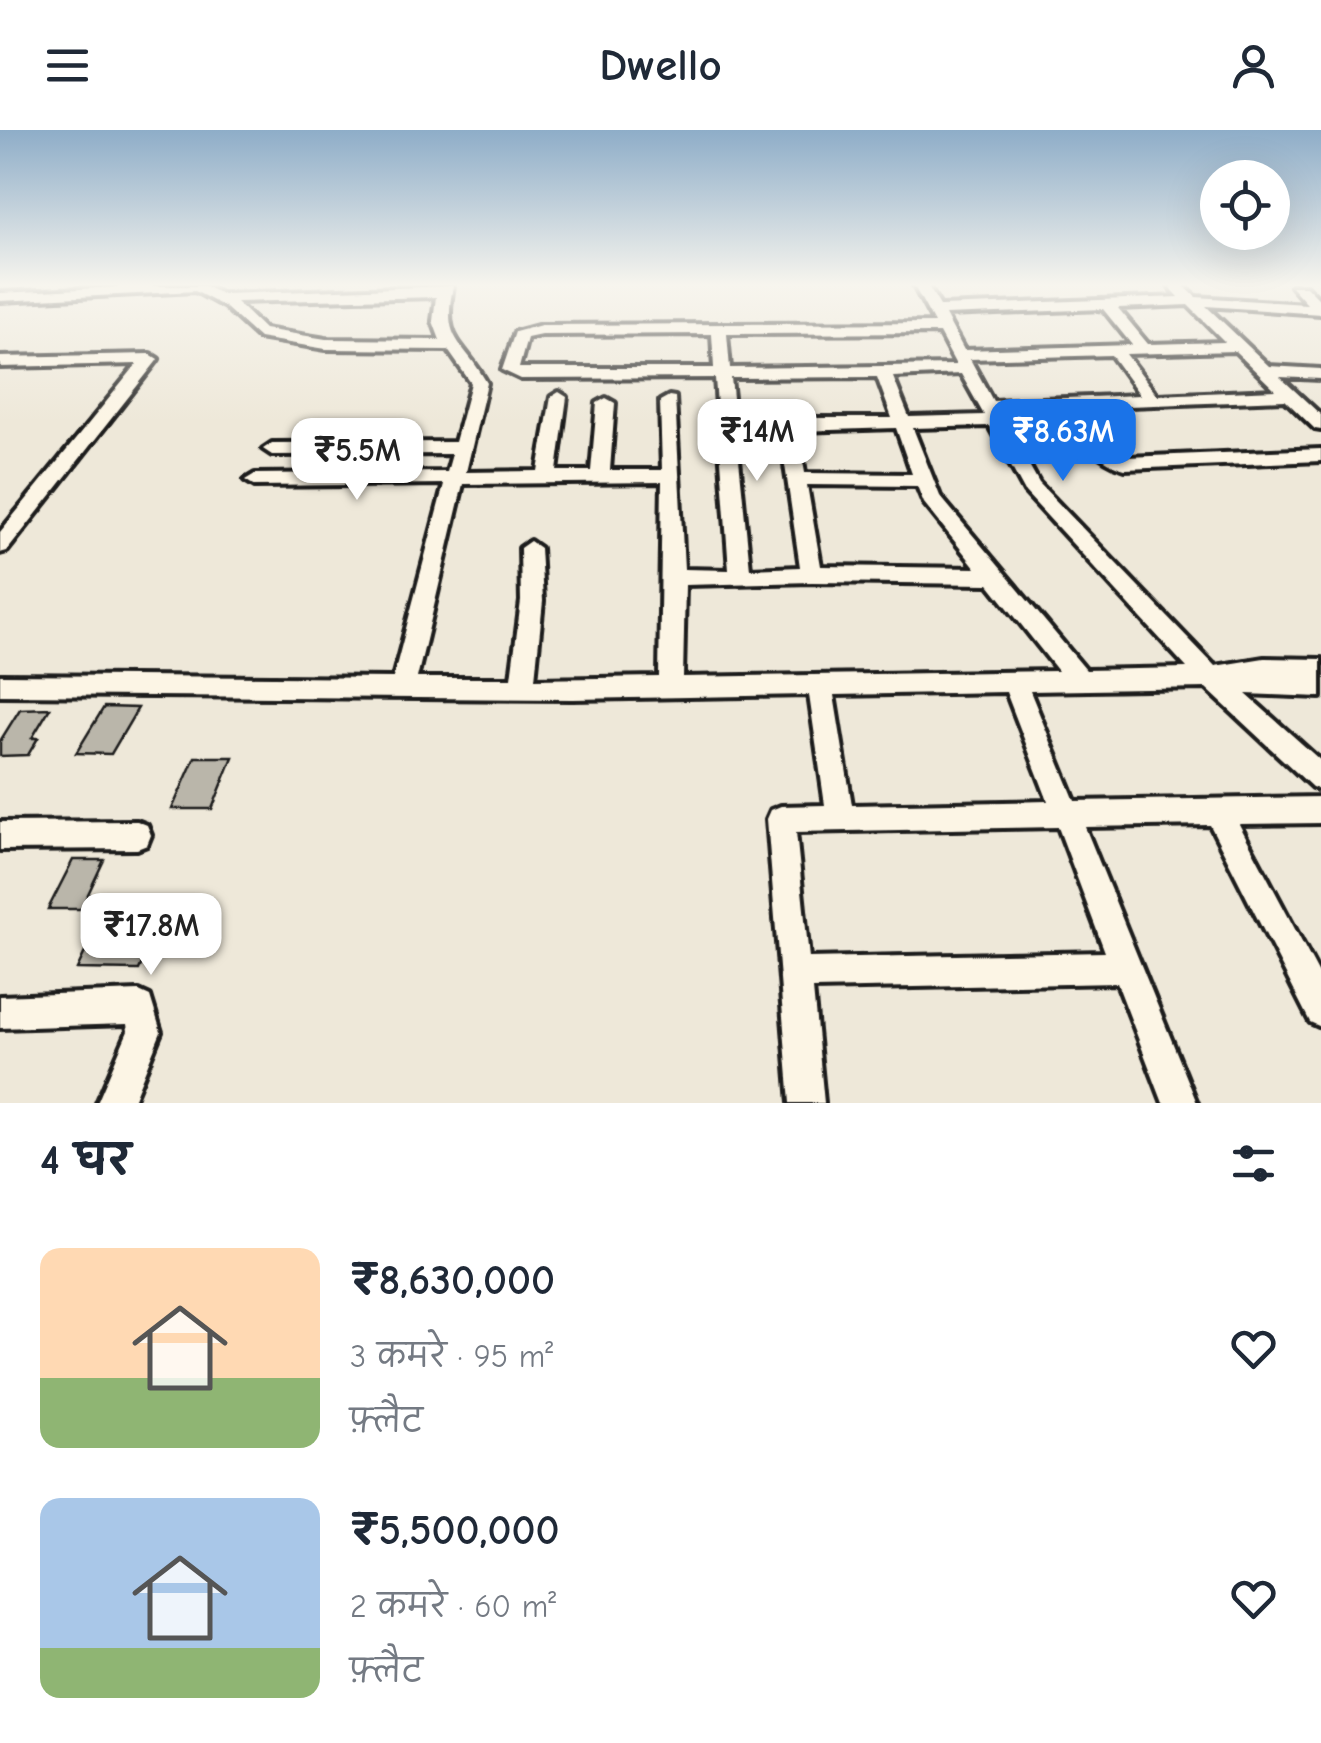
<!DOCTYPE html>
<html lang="hi">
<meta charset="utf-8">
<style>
:root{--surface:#fff;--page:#f2f2f3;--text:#1f2937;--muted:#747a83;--accent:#1a73e8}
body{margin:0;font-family:"Comic Neue","Playpen Sans Deva",sans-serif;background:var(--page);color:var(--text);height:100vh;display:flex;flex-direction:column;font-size:38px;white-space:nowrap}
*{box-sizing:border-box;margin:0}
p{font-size:32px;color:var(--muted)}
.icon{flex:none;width:55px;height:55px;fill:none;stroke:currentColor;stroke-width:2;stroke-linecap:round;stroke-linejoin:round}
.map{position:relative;height:973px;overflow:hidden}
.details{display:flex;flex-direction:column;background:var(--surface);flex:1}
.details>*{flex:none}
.tools{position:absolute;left:1200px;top:30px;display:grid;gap:20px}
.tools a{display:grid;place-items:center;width:90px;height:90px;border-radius:50%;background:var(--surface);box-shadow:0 10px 40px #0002;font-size:50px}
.price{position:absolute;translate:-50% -85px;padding:0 22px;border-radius:20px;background:#fff;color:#222;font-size:32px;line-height:65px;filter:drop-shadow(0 2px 5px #0008)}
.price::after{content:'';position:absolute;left:50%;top:60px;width:30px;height:22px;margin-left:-15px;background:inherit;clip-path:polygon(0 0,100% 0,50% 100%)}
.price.selected{background:var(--accent);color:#fff}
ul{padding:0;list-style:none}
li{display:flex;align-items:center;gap:30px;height:250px;padding:0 40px}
li span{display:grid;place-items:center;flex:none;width:280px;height:200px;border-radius:20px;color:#555}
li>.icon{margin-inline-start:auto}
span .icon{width:120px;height:120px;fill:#fffc;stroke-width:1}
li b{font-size:42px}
h2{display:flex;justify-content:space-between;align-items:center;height:120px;padding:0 40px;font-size:42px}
header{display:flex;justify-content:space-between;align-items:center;height:130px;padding:0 40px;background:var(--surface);font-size:45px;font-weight:700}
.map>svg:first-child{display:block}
</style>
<header><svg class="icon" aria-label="menu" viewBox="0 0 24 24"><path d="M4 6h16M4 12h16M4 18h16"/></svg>Dwello<svg class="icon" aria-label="person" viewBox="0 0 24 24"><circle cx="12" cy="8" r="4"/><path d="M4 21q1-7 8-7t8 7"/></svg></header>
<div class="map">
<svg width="1321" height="973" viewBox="0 0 1321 973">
<rect width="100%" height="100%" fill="#eee8d9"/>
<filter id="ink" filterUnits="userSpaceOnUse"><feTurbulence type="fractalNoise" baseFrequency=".01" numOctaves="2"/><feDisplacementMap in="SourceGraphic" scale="20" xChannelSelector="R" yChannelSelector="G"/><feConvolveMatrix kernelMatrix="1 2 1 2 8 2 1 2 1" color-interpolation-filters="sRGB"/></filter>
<g filter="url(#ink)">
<g fill="#bab6aa" stroke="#1c1c1c" stroke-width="2.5">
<path d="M104,577L138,578L111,624L76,623Z"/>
<path d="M50,578L32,608H38L28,625L0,626V611L20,579Z"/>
<path d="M195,627H233L212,679H172Z"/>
<path d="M73,730H104L81,779H48Z"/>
<path d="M105,780L164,781L139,840L77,839Z"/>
</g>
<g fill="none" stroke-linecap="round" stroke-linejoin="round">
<g stroke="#1c1c1c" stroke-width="8">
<g id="minor">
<path d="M139,156H205L221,164L453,156C442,213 462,208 487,253L466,342L538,341L551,267L559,262L567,267L557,341H591L597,273L606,268L615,273L610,340H662L660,271L669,266L675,267L684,439L729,440L715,248L521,249L502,240L515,202L541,195L934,193L914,156H928L940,176L1179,167L1169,156H1184L1196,167L1307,174L1291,156H1306L1321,171V184L1206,176L1269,236L1321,239V249L1280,247L1321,285V300L1315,299L1285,270L1078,278L1105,313L1127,327L1321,319V331L1125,339C1093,330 1079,305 1061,278L999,281L1039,353L1215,536L1264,528L1321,529V567L1246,564L1321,631V660L1312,657L1206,558L1030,561L1075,671L1321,667V693L1239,694L1321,848V897L1310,892L1210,695L1085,697L1197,973H1163L1117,853L813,859L824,973H790L767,689L771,680L781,676L825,675L809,565L573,569L0,565V545L393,548L444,354L255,356L245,350L255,344L447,342L452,324L272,325L263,319L272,313L455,312L471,253L448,220L326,219L259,208L225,177L195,161L0,171V163ZM436,167L433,191L440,210L326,209L264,199L236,172ZM1188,175L1225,212L1148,214L1118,178ZM1103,179L1132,215L964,220L945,185ZM939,203L956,235L730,238L727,204ZM712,204L714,238H519L527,208L541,205ZM1235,221L1275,260L1157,265L1126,224ZM1111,225L1140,265L993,271L970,229ZM961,244L984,285L909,287L893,247ZM877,247L892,288H735L731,248ZM989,296L1025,362L1187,538L1086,540L940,366L913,298ZM896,298L912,344L805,343L798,301ZM736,299L780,301L800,437L750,439ZM662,352L659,547L535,549L543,471L540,418L530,411L520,418L521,471L511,548H417L463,354ZM807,355L917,356L924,373L976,438L821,436ZM812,452L989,454L1058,541L683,547L685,455ZM1006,562L1048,671L852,675L834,565ZM1058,697L1105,822L809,828L796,702Z"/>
<path d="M150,224L158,229L156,232L7,421L0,423V402L137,234L0,237V227Z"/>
<path d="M137,691L147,695L151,705L147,715L137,719L0,720V692Z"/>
<path d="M139,861L150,866L161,902L132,973H97L128,901L127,894L0,898V866Z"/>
</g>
</g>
<use href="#minor" fill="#fcf5e5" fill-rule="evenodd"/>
</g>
</g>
<linearGradient id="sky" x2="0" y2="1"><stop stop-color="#8eadc8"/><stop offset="0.53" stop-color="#f7f5ee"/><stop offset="1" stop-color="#f7f5ee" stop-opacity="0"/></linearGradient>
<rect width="1321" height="292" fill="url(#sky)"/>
</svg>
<div class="tools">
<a><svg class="icon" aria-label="locate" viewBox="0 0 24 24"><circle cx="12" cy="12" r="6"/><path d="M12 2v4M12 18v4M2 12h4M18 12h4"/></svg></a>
</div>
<b class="price" style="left:757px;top:354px">₹14M</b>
<b class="price selected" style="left:1063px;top:354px">₹8.63M</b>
<b class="price" style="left:357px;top:373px">₹5.5M</b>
<b class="price" style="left:151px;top:848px">₹17.8M</b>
</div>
<section class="details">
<h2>4 घर<svg class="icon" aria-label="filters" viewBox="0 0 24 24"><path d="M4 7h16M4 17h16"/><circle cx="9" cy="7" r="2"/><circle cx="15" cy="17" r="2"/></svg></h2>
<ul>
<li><span style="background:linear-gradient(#ffd9b3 65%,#8fb573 0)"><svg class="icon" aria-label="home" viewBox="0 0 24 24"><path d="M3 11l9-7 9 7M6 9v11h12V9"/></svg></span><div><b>₹8,630,000</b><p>3 कमरे · 95 m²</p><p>फ़्लैट</p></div><svg class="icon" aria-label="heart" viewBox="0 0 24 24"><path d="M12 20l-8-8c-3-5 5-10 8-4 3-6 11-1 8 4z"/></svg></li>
<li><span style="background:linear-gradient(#a9c7e8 75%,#8fb573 0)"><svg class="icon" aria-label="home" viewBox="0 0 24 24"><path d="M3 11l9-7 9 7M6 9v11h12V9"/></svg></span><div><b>₹5,500,000</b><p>2 कमरे · 60 m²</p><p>फ़्लैट</p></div><svg class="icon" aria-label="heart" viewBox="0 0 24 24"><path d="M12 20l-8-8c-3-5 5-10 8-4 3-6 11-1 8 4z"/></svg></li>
</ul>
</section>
